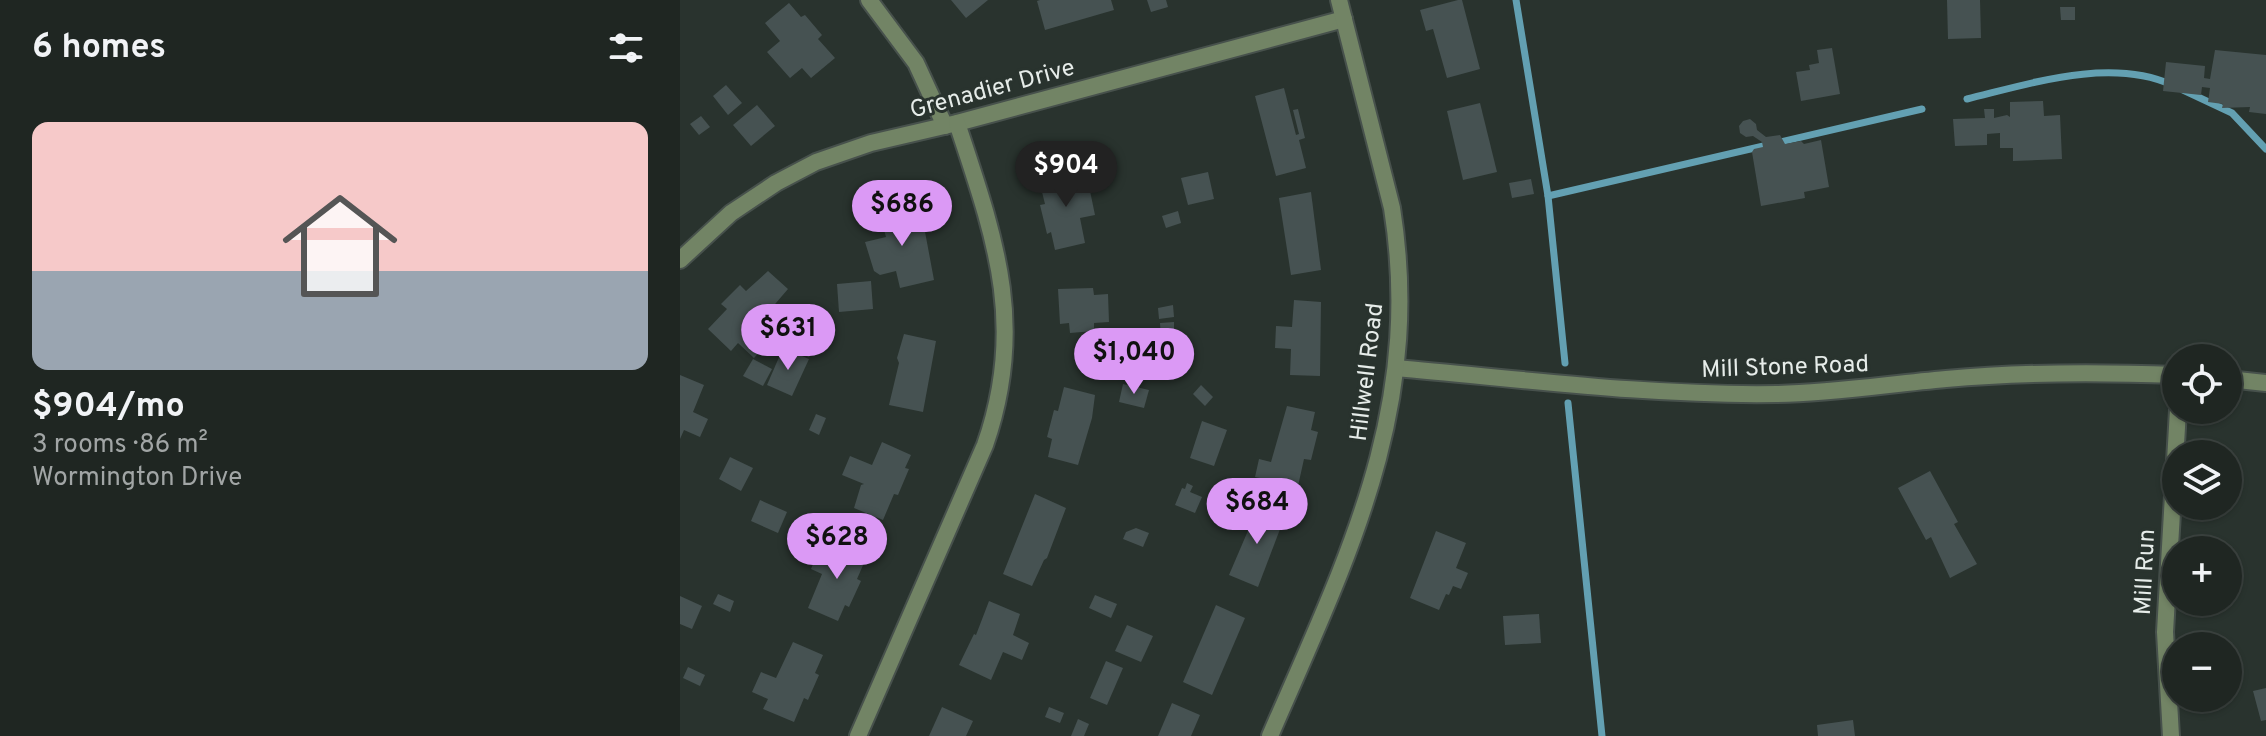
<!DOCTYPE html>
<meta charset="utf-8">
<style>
:root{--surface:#1f2622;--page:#272e2a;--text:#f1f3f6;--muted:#a1a5a5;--line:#3c4340;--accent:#db99f5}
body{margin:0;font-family:Overpass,sans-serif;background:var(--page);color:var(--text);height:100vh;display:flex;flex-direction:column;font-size:30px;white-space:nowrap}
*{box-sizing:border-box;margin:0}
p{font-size:26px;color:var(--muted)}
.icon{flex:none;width:44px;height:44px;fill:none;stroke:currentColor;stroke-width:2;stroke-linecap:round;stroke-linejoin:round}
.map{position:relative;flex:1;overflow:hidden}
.details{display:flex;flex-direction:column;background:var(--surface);width:680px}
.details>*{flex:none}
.controls{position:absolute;left:1482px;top:344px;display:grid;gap:16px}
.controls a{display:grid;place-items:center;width:80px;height:80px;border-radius:50%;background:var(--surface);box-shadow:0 2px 6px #0004,0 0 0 2px var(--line);font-size:40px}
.price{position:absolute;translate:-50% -68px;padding:0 18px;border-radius:28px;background:var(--accent);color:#111;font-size:26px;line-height:52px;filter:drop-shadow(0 2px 4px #0008)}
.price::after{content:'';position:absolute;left:50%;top:48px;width:24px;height:18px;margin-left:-12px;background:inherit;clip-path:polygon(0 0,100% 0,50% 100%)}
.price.current{background:#222;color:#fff}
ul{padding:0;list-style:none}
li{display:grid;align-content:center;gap:16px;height:424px;padding:0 32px}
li+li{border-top:2px solid var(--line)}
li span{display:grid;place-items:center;height:248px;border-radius:16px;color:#555}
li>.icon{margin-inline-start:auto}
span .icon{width:144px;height:144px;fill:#fffc;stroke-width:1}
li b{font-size:34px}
h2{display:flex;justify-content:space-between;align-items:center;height:96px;padding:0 32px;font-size:34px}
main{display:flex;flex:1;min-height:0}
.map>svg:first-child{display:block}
</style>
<main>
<section class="details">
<h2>6 homes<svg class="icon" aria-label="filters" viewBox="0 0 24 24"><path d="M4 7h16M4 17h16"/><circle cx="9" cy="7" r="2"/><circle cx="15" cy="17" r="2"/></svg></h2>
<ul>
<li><span style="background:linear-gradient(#f6c9c9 60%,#9aa5b1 0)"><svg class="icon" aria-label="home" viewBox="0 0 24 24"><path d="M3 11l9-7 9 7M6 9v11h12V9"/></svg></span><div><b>$904/mo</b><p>3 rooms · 86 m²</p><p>Wormington Drive</p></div></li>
</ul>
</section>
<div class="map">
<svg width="1586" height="736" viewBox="0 0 1586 736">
<rect width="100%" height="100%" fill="#29332e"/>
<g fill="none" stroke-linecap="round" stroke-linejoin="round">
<g stroke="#63a0b2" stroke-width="7">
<path d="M836,0L868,196L885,363"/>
<path d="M1503,90L1552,113L1586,149"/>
<path d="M1287,99C1349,84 1430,57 1492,85"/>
<path d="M868,196L1242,109"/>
<path d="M888,403L922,736"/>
</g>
</g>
<g fill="#465252">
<path d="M271,0H308L286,18Z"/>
<path d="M360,0H431L434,10L365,30L357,1Z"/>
<path d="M467,0H486L488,7L471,12Z"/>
<path d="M778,0H782L800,69L767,78L753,29L746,31L740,10Z"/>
<path d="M1267,0H1300L1301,38L1268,39Z"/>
<path d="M109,3L121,17L125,15L142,35L138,39L155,58L131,78L122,68L110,78L87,52L100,41L85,23Z"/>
<path d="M1380,7H1395V20H1381Z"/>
<path d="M1152,48L1160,94L1121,101L1116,72L1130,70L1129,65L1139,63L1137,50Z"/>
<path d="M1535,50L1586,55V114L1569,112L1570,107L1542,108L1543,104L1528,102L1530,88L1522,87L1521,95L1483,91L1486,62L1525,66L1524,78L1530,79Z"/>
<path d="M46,85L62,103L48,115L33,96Z"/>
<path d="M604,88L616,135L619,134L613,110L618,109L625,138L619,140L626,168L596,176L575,96Z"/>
<path d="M1363,101L1364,116L1380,115L1382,159L1333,161V148H1320V133L1307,134V145L1275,146L1273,119L1305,118L1304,109H1314V118L1327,115L1330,117V102Z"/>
<path d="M800,103L817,172L783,180L767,111Z"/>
<path d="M77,105L95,126L71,146L53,125Z"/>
<path d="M21,116L30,127L19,135L10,124Z"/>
<path d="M1070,119L1076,124L1077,130L1086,137L1100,135L1105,144L1121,141L1124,144L1141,140L1149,187L1124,192L1125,198L1081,206L1072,152L1074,149L1083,147L1082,142L1073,136L1066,137L1060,133L1059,126L1063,121Z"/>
<path d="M528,172L534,199L508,205L501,178Z"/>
<path d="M390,173L391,178L398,176L404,187L409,186L415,215L400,218L405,243L375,250L371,232L367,234L360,205L365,204L359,180Z"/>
<path d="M851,179L854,194L832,198L829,183Z"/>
<path d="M631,192L641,270L611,275L599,198Z"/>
<path d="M233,204L238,222L243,221L254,280L220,288L216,271L200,275L194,271L185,242L206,237L199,212Z"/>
<path d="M498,211L501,223L486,228L482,216Z"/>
<path d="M88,271L108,289L77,325L92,338L74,358L58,343L51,351L28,329L47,309L41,304L60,285L66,291Z"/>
<path d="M191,281L193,309L159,312L157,284Z"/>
<path d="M413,288L414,295L428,294L429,322L414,323V331L390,333L389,323L380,324L378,289Z"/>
<path d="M614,300L641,302L640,376L610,375L611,349L595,348L596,326L612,327Z"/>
<path d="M493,305L494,317L479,319L478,308Z"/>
<path d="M494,322V340H481L480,323Z"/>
<path d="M224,334L256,341L243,412L209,405L219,363L217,358Z"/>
<path d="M126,335L137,339L129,357L119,353Z"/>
<path d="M103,348L129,359L112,396L87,385Z"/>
<path d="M73,359L92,369L83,386L63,376Z"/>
<path d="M0,375L24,385L13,412L28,419L20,437L4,430L0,439Z"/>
<path d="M443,384L469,390L464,408L439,402Z"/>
<path d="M521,385L533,397L525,406L513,394Z"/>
<path d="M384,387L415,395L412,418L398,465L368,457L372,439L367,437L374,410L378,411Z"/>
<path d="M607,406L635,412L631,430L638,432L631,460L624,459L618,486L575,477L579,459L591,462Z"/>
<path d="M136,414L146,418L139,435L129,430Z"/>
<path d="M522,421L547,430L534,466L510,458Z"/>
<path d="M202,442L231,455L225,468L229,469L218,495L214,494L203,520L174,508L181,485L184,484L162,475L170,456L192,465Z"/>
<path d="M50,457L73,468L61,491L39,479Z"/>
<path d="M1250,471L1278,522L1274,524L1297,564L1270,578L1251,537L1246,540L1218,488Z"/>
<path d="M507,483L513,486L510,492L522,497L515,513L495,505L502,488L505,489Z"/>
<path d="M355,494L386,508L367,558L364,560L352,586L323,574Z"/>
<path d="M80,500L107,512L98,533L71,521Z"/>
<path d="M579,505L605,516L578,587L549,575Z"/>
<path d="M456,528L469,533L463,547L443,539L446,532Z"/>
<path d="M756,531L786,543L776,568L788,573L781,589L773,586L769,595L766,594L759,610L730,598Z"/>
<path d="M156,543L187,556L177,579L181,581L169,607L165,605L158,621L128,608L142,574L131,569L136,557L145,561Z"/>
<path d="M38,594L54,601L50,612L33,604Z"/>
<path d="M415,595L437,604L431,618L409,608Z"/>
<path d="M0,596L22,606L12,629L0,624Z"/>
<path d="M309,601L340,614L333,635L349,643L342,660L323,652L311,680L279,665L294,634L296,635Z"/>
<path d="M536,605L565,618L532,695L503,682Z"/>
<path d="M859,614L861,643L825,645L823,616Z"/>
<path d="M447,625L473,636L461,662L435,651Z"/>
<path d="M113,642L143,655L135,673L139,675L128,700L124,698L114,722L83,709L88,699L72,692L81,672L96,678Z"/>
<path d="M426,661L443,668L427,705L410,698Z"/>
<path d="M8,667L25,675L20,686L3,678Z"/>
<path d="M1586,688V720L1581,721L1573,691Z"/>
<path d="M492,703L520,715L511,736H478Z"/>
<path d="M262,707L293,721L286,736H249Z"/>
<path d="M369,707L384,713L380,723L365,717Z"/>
<path d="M398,719L409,724L404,736H391Z"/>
<path d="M1173,720L1175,736H1138L1137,725Z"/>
</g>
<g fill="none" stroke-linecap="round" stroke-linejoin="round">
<g stroke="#47514c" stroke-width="20">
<g id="minor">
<path d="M189,0L236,63L265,126"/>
<path d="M0,260L51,213L96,183L136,162L191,143L277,123L664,19"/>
<path d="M716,368C842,379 970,396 1097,394C1154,393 1209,384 1266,379C1342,372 1419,372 1496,375"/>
<path d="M1548,379L1586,383"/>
<path d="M178,736L305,445C347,325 315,238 277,123"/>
<path d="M1491,736L1485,632L1498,410"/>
</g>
</g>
<g stroke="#47514c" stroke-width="20">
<path id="tertiary" d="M590,736C667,558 744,409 712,208L659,0"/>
</g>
<use href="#minor" stroke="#728465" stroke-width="16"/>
<use href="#tertiary" stroke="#728465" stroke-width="16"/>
</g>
<g text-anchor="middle" stroke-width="6" stroke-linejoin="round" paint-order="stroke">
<g font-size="24" fill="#e6ece9" stroke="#29332e">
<text transform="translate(312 88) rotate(-15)" y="8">Grenadier Drive</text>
<text transform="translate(1105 366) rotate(-2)" y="8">Mill Stone Road</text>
<text transform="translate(686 372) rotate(-83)" y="8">Hillwell Road</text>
<text transform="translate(1464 572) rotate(-87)" y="8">Mill Run</text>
</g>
</g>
</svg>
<div class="controls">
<a><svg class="icon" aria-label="locate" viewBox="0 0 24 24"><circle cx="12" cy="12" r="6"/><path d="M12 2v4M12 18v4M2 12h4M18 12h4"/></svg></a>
<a><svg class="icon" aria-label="layers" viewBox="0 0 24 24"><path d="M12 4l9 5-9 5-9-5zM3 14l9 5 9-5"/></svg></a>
<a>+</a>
<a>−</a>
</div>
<b class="price current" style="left:386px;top:209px">$904</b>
<b class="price" style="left:222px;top:248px">$686</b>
<b class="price" style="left:108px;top:372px">$631</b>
<b class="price" style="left:454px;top:396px">$1,040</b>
<b class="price" style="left:577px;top:546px">$684</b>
<b class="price" style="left:157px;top:581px">$628</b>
</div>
</main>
